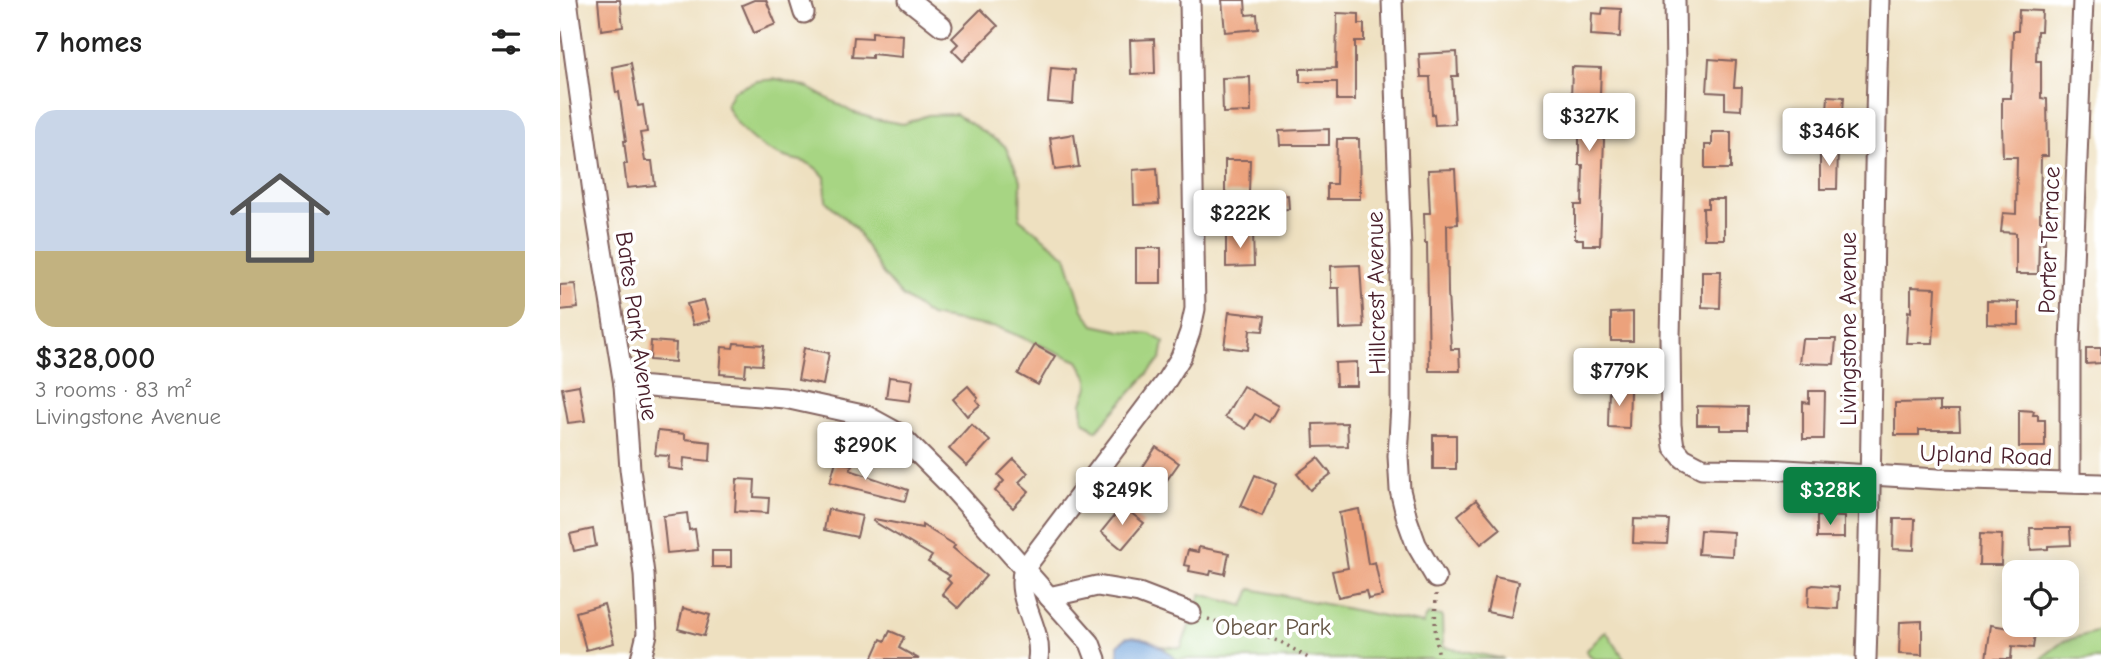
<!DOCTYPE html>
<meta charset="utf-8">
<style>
:root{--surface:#fff;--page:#f6f6f6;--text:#222;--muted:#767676;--accent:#0b8043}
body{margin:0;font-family:"Comic Neue",sans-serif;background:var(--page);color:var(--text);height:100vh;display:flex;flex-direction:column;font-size:26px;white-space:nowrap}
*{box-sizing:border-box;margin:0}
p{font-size:23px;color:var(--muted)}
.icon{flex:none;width:38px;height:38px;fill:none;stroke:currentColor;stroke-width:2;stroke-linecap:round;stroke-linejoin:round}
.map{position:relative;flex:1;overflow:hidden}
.sheet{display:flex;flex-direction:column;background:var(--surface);width:560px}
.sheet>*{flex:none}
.buttons{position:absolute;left:1442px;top:560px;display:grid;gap:14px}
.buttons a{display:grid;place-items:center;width:77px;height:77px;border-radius:14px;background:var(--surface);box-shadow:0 4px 18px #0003;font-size:35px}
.price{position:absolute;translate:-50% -60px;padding:0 16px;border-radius:7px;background:#fff;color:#222;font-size:23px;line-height:46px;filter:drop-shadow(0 2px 4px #0008)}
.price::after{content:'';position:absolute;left:50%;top:42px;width:21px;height:16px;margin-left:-10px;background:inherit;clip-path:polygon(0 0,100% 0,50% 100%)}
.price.on{background:var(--accent);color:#fff}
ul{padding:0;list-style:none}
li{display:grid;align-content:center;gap:14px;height:371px;padding:0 35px}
li span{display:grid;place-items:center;height:217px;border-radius:21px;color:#555}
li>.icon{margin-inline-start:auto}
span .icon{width:126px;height:126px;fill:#fffc;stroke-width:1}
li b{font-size:30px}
h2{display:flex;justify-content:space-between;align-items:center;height:84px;padding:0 35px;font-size:30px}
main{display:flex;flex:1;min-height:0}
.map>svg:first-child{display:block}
</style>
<main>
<section class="sheet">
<h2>7 homes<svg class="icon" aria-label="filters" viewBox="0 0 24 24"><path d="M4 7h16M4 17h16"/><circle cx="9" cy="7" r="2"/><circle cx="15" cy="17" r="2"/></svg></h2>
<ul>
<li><span style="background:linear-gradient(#c9d6e8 65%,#c2b280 0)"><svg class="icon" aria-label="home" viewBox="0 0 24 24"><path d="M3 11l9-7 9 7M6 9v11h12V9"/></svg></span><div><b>$328,000</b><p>3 rooms · 83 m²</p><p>Livingstone Avenue</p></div></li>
</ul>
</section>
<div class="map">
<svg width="1541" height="659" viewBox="0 0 1541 659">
<rect width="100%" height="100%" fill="#fff"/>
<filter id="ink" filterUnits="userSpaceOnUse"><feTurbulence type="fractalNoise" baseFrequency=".0143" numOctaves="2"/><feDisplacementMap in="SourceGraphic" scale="14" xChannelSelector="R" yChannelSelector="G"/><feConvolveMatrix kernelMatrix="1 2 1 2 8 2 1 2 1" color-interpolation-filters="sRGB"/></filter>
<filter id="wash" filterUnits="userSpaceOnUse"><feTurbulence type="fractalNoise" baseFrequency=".00686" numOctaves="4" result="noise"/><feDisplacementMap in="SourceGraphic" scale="28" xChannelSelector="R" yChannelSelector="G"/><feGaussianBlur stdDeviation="1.57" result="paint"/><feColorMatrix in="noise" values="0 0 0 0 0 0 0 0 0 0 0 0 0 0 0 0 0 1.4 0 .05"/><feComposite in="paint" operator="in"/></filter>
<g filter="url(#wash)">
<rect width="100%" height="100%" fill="#eee0c0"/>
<g fill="#a7d583" stroke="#787a57" stroke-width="2">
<path d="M218,79L249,88L292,112L315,119L343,124L368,115L396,114L445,146L461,180L460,219L506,256L523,310L534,325L561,331L590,334L604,342L601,359L536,431L523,420L522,403L528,387V378L518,361L442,329L370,316L342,296L323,274L295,228L266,201L265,177C245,155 241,165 217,154C195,145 176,127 166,105L173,91L197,81Z"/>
<path d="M691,589L863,624L868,614L882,616L883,647L944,659H616L602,646L621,648L641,594L684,606Z"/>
<path d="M1046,631L1064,658L1065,659H1033L1026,651Z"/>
<path d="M1539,631L1541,659H1480L1504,641Z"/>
</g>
<path fill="#6da2da" stroke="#5c6082" stroke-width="2" d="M567,637C588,637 600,645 616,659H560L558,656V645Z"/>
<g id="blocks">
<g fill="#eca27c">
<path d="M38,0H60L63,27L41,30Z"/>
<path d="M194,0H206L216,24L194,33L182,5Z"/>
<path d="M662,0H685L686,15L697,14L698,29L665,32Z"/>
<path d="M1043,8L1061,9L1060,37L1031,35L1032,13L1042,14Z"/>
<path d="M421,9L438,26L403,61L392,50L398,44L392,38Z"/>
<path d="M1459,10L1482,11L1481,31H1477L1476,61H1481V98L1487,99L1488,156H1481L1480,221H1485V243H1479L1478,274H1456V233L1441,232L1443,213L1456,214L1457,157H1443L1442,125V98H1451L1453,31H1458Z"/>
<path d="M777,13L799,14V24H804V41H795V100H777V82H740V69L776,68Z"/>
<path d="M312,32L343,35L342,57L312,54V58L292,57L294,37L312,38Z"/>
<path d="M594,39L595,73L571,74L570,40Z"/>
<path d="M897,52L898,76H892L895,124L875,125L874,114L872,115L870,77H861L859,54Z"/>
<path d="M1149,59L1176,61L1174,87H1182L1181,110L1165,109V93L1147,92Z"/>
<path d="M71,63L78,106L83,105L87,132L80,133L85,161H92L95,185L67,188L64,164H67L64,141H66L59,92L56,93L52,67Z"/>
<path d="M1012,67L1041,68L1039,121L1041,138L1044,139L1040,245H1023V239H1015V205H1022L1023,165H1019V102L1011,101Z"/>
<path d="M491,68L515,70L513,104L488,102Z"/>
<path d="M690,77L691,112L663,113L662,78Z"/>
<path d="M1268,96L1284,97L1283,112L1267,111Z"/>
<path d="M769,129V145H720L719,131Z"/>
<path d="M1152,132H1171V169H1145V145H1152Z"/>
<path d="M514,134L519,167L495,170L490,138Z"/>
<path d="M777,139H799L800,199H767V184H776Z"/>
<path d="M1260,148H1278L1277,189H1260Z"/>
<path d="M665,160H690L689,193H665Z"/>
<path d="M597,168L599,204L574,205L573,170Z"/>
<path d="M895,169L898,224L887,225L888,292L891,349H899L900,371H869L867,243H865L864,213H870L868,170Z"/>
<path d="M728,195L729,209L704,211V197Z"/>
<path d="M1148,199H1164V239H1144L1143,208H1148Z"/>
<path d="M693,232L694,266L666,267V233Z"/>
<rect x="576" y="248" width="25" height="35"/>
<path d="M800,265L804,328L780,329L779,288H771V266Z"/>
<path d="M1142,271H1161L1160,308L1142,307Z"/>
<path d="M15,284L18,308L0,310V285Z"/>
<path d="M1351,287L1376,288L1373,343H1346L1348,311L1351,312Z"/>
<path d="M144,300L150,321L133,325L127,304Z"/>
<path d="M1427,301L1459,302V325L1427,324Z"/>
<path d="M669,312L705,316L703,331L690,330L688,350L664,347Z"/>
<path d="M1073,312V341H1051V313Z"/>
<path d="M1242,339H1276L1274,364L1239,363Z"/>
<path d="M91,341L116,343L115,362L90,360Z"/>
<path d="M174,343L204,345L202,365L186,364L185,376L160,374L162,347L173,348Z"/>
<path d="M475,345L495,356L478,385L458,374Z"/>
<path d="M244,348L269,353L263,385L238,380Z"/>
<path d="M1526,348H1541V363L1526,364Z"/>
<path d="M797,362V386H776L775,363Z"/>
<path d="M329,377L353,380L350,401L326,398Z"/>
<path d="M19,385L25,421L8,423L2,388Z"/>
<path d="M408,386L418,398L416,400L420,405L407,416L393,399Z"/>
<path d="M683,386L718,406L709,422L695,414L686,429L665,417Z"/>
<path d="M1049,389L1070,390L1069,428L1048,427Z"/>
<path d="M1249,391H1265L1264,439H1243V402L1249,403Z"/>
<path d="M1380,402V410H1399L1400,430H1359V435H1335V403Z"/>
<path d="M1137,406L1188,407V430H1160V425H1137Z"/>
<path d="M1459,410L1474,411L1473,415H1478V420H1485V447H1459Z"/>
<path d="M787,423L788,446L754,447L753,424Z"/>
<path d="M411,424L430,441L407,466L389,449Z"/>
<path d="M98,431L125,434V439L151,442L150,461L124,458L123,470L108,468L109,456L95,455Z"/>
<rect x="873" y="435" width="23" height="34"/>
<path d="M596,447L619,463L599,491L577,476Z"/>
<path d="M758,458L771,474L750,490L737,474Z"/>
<path d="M454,459L468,473L459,482L469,491L453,508L435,491L444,481L438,475Z"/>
<path d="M276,461L292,465L290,470L348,490L345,501L270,482Z"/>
<path d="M695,475L716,484L702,516L681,506Z"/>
<path d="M177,479L195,480L194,497L209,498L208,513L175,511Z"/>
<path d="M916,500L940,529L921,544L898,515Z"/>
<path d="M562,506L584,523L562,549L541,532Z"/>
<path d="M268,509L302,516L297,537L264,530Z"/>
<path d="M799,509L808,564L815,562L822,596L808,599L806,591L778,597L772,571L788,568L779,513Z"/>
<path d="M127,513L129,530L135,529L138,550L107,553L103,516Z"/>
<path d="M1257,516L1284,517V538H1257Z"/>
<path d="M314,519L362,528V525L395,545L393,548L426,576L398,608L382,594L391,583L387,579L390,576L368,562L372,556L313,521Z"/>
<path d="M1074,519L1109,520L1107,544L1073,543Z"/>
<path d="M1334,519H1355L1354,550L1333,549Z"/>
<path d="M1470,528H1510L1511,545L1488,546V549L1471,550Z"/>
<path d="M33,529L36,546L14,551L10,534Z"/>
<path d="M1140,530L1173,532L1172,556L1138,554Z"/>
<path d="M1420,534L1442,535L1441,565H1419Z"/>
<path d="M639,547L669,553L665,574L651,571L650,575L629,571L630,566L624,565L628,550L638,552Z"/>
<rect x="152" y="551" width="19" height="16"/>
<path d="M935,576L959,581L951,617L927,612Z"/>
<path d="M1253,585L1279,587L1278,609L1248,607L1249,587Z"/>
<path d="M44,604L54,643L26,650L16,612Z"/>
<path d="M123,608L150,615L144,636L118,629Z"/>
<path d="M1362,621V655L1339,654L1340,622Z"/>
<path d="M1431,625L1475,632L1473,648L1452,646L1451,659H1426Z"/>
<path d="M330,631L344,637L339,648L359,659H312L321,639L325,641Z"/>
</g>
</g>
</g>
<g filter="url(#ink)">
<use href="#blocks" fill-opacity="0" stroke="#83635f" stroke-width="2"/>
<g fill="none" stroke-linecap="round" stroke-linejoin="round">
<g stroke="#83635f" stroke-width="23">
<g id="minor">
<path d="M7,0L35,207L64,385L70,469L84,574L87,634L81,659"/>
<path d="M240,0L244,13"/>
<path d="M349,0L382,26"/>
<path d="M832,0L841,251V405L838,456L840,490L847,519L856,544L876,578"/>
<path d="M1115,0L1116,70L1110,337L1111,425L1114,447L1123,458L1142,468L1209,469L1378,479L1541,484"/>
<path d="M64,385L225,398L307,416L338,433L389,484L530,643L536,659"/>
<path d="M1510,482V344L1523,0"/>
<path d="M489,597L537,586L579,593L631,613"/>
<path d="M478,659C483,628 454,599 464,569L606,381L621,357L630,332L635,309L630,0"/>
<path d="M1306,659C1313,439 1312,220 1319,0"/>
</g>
</g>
<g stroke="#83635f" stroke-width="3.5" stroke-dasharray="2 5" stroke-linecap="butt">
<path d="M876,594L875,628L879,659"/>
<path d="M648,619L721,642L750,659"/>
</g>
<use href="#minor" stroke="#fff" stroke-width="19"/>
</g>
</g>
<g text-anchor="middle" stroke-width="7" stroke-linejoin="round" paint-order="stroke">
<g font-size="24" fill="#4a1f2b" stroke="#fff">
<text transform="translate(1489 240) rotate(-88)" y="8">Porter Terrace</text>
<text transform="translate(816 293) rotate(-91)" y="8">Hillcrest Avenue</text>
<text transform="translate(77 326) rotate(82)" y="8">Bates Park Avenue</text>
<text transform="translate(1288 329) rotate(-90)" y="8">Livingstone Avenue</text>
<text transform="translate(1426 455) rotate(2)" y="8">Upland Road</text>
</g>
<g font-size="24" fill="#665645" stroke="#fff">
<text x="713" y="635">Obear Park</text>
</g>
</g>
</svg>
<div class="buttons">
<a><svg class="icon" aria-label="locate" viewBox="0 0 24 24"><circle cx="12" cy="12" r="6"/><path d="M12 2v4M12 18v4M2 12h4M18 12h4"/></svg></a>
</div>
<b class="price" style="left:1029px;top:153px">$327K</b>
<b class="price" style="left:1269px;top:168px">$346K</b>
<b class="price" style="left:680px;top:250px">$222K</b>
<b class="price" style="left:1059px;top:408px">$779K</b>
<b class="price" style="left:305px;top:482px">$290K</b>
<b class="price" style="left:562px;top:527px">$249K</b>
<b class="price on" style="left:1270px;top:527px">$328K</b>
</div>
</main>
